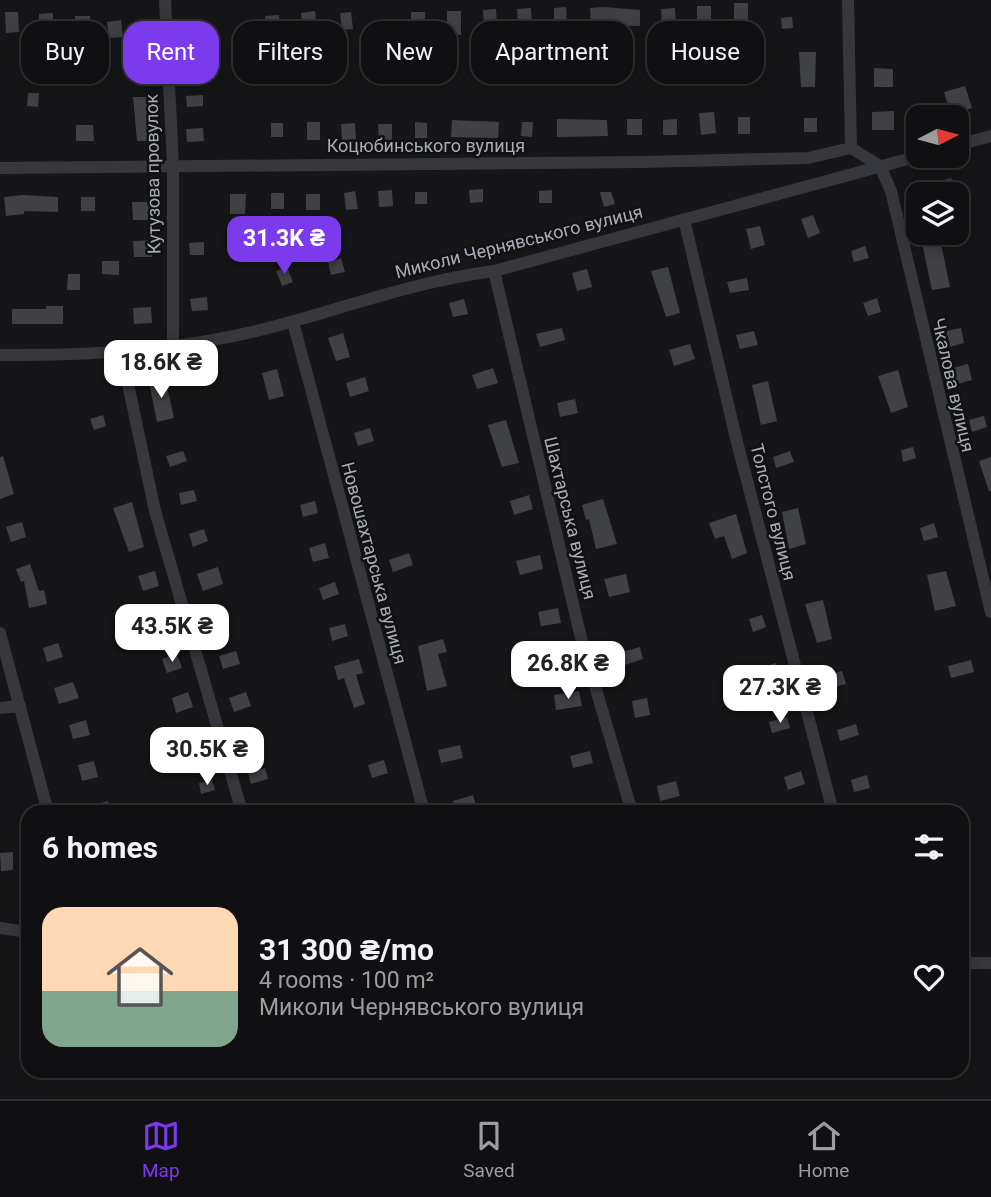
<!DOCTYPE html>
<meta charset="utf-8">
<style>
:root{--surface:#101012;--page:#19191b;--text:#f1f3f6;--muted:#9c9d9f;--line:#303032;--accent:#7c3aed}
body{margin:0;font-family:Roboto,sans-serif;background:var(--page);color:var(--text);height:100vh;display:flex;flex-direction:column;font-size:26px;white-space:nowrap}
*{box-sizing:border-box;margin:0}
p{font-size:23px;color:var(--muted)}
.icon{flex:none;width:38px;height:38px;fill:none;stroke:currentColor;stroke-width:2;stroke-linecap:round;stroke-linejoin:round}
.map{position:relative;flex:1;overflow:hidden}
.sheet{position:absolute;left:21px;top:805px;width:948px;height:273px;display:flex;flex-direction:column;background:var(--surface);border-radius:21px;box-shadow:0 4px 18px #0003,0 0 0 2px var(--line)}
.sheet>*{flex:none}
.guide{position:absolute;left:21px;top:21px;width:950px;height:63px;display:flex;gap:14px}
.needle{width:46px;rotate:84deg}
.buttons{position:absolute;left:906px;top:105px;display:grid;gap:14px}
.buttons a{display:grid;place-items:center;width:63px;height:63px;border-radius:14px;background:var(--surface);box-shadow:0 4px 18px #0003,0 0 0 2px var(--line);font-size:35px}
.price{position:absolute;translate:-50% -60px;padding:0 16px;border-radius:14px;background:#fff;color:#222;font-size:23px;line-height:46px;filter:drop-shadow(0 2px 4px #0008)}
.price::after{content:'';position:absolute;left:50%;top:42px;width:21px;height:16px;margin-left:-10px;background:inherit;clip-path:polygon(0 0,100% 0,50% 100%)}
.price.active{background:var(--accent);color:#fff}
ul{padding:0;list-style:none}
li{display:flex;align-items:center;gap:21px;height:175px;padding:0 21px}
li span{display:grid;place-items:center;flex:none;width:196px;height:140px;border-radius:21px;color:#555}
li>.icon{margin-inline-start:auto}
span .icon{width:84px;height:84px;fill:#fffc;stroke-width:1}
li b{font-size:30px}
h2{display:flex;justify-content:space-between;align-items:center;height:84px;padding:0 21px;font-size:30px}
.pill{padding:0 24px;border-radius:21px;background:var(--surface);box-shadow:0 4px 18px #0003,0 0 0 2px var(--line);font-size:24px;line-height:63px}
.pill.active{background:var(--accent);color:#fff}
.menu{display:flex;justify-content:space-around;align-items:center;height:98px;border-top:2px solid var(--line);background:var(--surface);font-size:19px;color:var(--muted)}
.menu a{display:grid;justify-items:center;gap:4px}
.menu .active{color:var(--accent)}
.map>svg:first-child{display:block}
</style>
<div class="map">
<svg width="991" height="1099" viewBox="0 0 991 1099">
<rect width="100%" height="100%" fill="#161618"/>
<g fill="#404145">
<rect x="734" y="3" width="14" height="18"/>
<rect x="697" y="6" width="14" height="17"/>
<path d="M566,7L567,23L554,24V8Z"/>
<path d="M604,7L640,10V26L591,25L590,8Z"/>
<path d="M531,8L532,23L518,25L517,9Z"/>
<path d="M675,8L676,25L662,26L661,9Z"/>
<path d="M496,9L497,26L484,27L483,10Z"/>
<path d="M315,11L317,28L303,30L301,13Z"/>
<rect x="447" y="11" width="14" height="24"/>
<path d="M5,12H18L19,32L6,33Z"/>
<path d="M351,12L353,29L342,30L340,13Z"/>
<path d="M411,12H425V25L411,26Z"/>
<path d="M53,13V30H39V14Z"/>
<path d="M279,15L281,32L267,33L265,16Z"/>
<path d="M75,16H90V29L75,30Z"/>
<path d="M792,17L793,28L782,29L781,18Z"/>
<path d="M121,20L123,37L109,38L107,22Z"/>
<path d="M201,23L202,35L186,37L184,26Z"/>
<path d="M799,52H816L815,87H801Z"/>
<path d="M145,59L146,72L128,73L127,60Z"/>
<path d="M202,59L203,72L186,73L185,60Z"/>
<path d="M874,68L893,69V87H874Z"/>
<path d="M965,86L972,108L951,115L944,92Z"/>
<path d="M28,93H39L38,107L27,106Z"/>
<path d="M203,95V106L187,107L186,96Z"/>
<path d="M133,97H148L150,141H137Z"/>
<path d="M894,111V130H872V112Z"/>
<path d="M714,112L716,133L701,135L699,113Z"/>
<rect x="738" y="117" width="12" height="17"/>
<rect x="804" y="118" width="13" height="14"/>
<path d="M557,119L607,120L608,136L557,137Z"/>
<rect x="627" y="119" width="15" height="16"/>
<path d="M677,119V135H663V120Z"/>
<path d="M452,120L499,122L498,138L451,137Z"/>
<rect x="307" y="122" width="13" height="18"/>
<path d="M415,122L427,123V138H415Z"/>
<path d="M522,122H533L532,137L521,136Z"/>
<rect x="271" y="123" width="12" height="14"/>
<path d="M355,123L356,139L342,140L341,124Z"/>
<path d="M378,124H392V140L379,141Z"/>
<path d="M76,125H93L94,141H76Z"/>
<path d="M203,128L204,141L187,142L186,129Z"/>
<path d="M951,178L956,194H941L937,182Z"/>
<path d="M483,189V202L470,203L469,190Z"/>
<path d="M392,190L393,206L379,207L378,191Z"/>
<path d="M552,190V203H539V191Z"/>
<path d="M355,191L358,209L346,210L344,193Z"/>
<rect x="415" y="192" width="12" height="12"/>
<path d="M600,192H611L615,204L604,207Z"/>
<rect x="271" y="193" width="13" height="16"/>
<path d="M230,194H246L245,214H230Z"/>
<rect x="306" y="194" width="14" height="16"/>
<path d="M23,195L58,197V212L24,211V214L6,216L4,197Z"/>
<rect x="81" y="197" width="14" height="14"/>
<path d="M132,202H151L152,220H133Z"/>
<path d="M813,215L820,233L808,238L801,219Z"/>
<path d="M760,226L765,245L751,249L746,229Z"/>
<path d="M940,239L950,287L932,290L922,243Z"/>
<path d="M152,240V257H134L133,241Z"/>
<path d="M204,242V255H190L189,243Z"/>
<path d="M865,246L869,258L854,262L851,251Z"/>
<path d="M341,258L345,272L331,275L328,262Z"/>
<path d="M102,261H119V275L102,274Z"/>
<path d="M287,267L293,282L282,286L276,271Z"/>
<path d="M668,267L680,313L666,317L651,271Z"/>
<path d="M587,269L592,287L577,291L572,273Z"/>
<path d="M68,274H80V290H67Z"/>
<path d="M747,278L749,290L730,293L727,282Z"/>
<path d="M207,297L208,310L192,311L190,299Z"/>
<path d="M877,298L881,312L868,316L863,303Z"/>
<path d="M464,299L468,314L453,317L449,303Z"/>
<path d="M46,306H63V324H12V309H46Z"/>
<path d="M151,307L152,323L134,324L133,308Z"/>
<path d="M562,328L565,340L540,347L536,334Z"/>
<path d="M961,328L964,343L945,348L942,332Z"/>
<path d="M754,331L758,345L740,349L736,335Z"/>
<path d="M343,333L350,357L336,361L328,338Z"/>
<path d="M690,344L695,359L674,366L669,350Z"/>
<path d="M968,364L972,380L954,385L950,369Z"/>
<path d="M493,368L498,383L477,389L472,375Z"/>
<path d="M277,369L284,396L269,400L262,373Z"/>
<path d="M898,370L908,407L891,413L878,376Z"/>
<path d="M165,377L174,418L157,422L149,382Z"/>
<path d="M365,377L369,391L350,397L346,383Z"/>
<path d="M768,381L777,421L761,425L752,385Z"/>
<path d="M575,399L578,413L560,417L557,403Z"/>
<path d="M103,415L106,426L94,430L90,419Z"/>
<path d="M984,416L987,427L972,432L969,420Z"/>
<path d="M506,420L519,463L502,467L488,425Z"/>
<path d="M370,428L374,441L358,446L354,433Z"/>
<path d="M913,447L916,458L903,462L901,450Z"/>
<path d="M183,451L187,461L170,467L166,456Z"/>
<path d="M790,451L794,462L776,468L773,457Z"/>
<path d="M3,456L14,494L0,499V457Z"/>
<path d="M991,457V491H989L979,461Z"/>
<path d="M194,490L197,501L181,505L179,493Z"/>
<path d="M529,495L533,509L514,515L510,501Z"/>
<path d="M603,499L617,544L596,549L589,519L586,520L582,505Z"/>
<path d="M315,501L318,513L303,517L300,505Z"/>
<path d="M132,502L144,547L129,552L113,508Z"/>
<path d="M798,508L806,544L789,549L782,512Z"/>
<path d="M736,514L747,553L732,559L724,536L715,539L709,523Z"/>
<path d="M22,522L26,537L11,542L6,527Z"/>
<path d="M934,523L938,537L924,541L920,528Z"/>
<path d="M204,529L208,541L193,547L189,534Z"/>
<path d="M325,543L329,558L313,562L309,548Z"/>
<path d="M409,553L413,565L393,572L389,560Z"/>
<path d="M540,555L543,569L520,575L516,561Z"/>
<path d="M30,564L39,591L44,590L47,604L29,608L24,581L21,582L16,569Z"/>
<path d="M218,567L223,584L203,591L197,574Z"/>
<path d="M155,571L159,586L143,591L138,576Z"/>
<path d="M946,571L956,606L935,611L927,575Z"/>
<path d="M626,574L630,592L609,597L604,579Z"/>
<path d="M335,582L339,594L323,600L319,588Z"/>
<path d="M823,600L832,639L817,643L805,604Z"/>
<path d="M558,608L561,623L541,626L538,612Z"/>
<path d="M223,611L227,624L213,629L209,616Z"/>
<path d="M164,615L168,628L154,633L150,620Z"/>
<path d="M762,615L766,627L753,632L749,619Z"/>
<path d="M345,624L348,636L332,641L329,628Z"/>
<path d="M443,639L447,652L438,654L447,686L427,691L418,646Z"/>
<path d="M58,643L63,657L47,662L43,648Z"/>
<path d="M562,646L566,664L547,668L543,650Z"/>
<path d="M640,647L643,659L622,666L618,653Z"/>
<path d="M236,651L240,664L223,669L219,656Z"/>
<path d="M177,654L182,668L167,673L162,659Z"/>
<path d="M359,659L363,673L356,675L365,704L354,708L344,678L338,680L334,666Z"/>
<path d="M971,660L974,672L951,678L948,666Z"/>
<path d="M776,663L780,677L767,681L762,667Z"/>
<path d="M842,671L846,684L827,689L824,676Z"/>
<path d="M73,682L79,698L59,704L54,688Z"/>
<path d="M579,691L582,706L556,710L554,695Z"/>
<path d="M188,692L193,707L176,713L172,698Z"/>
<path d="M246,692L251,706L234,712L229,698Z"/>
<path d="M647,698L650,715L635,718L632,701Z"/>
<path d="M787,717L790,728L772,733L769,722Z"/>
<path d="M86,720L90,735L73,739L69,725Z"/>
<path d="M856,724L859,735L840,741L837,730Z"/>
<path d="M252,729L257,742L243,747L238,734Z"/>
<path d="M199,731L204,747L183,753L179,737Z"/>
<path d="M460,745L463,758L441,763L438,750Z"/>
<path d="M590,751L593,763L573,768L570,756Z"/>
<path d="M384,760L388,773L372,778L368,765Z"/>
<path d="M94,761L98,777L82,781L78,765Z"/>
<path d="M265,768L268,779L251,784L248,773Z"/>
<path d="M801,771L805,784L788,790L784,777Z"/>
<path d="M867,775L870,788L854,792L851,780Z"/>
<path d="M212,780L215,790L201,794L199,783Z"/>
<path d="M676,781L680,796L660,801L657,786Z"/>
<path d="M473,795L477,809L456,812L453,801Z"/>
<path d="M108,801L111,812H79V809Z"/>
<path d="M13,852V870L1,871L0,853Z"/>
</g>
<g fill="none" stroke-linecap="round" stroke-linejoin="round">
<g stroke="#37383d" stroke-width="12">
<path d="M165,0L173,166V347"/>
<path d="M848,0L851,148"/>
<path d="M957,145L991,136"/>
<path d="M851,148L880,166L891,191L991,612"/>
<path d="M0,168L643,162L808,158L851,148"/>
<path d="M684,219L737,442L833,812"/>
<path d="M494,271L581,638L632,812"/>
<path d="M293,322L424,812"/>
<path d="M121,351L155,511L242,812"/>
<path d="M0,355C99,356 199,349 294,321C361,302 425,280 494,271L919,156"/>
<path d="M0,633L48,812"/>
<path d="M0,708L20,706"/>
<path d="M0,928L28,932"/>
<path d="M962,963H991"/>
</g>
</g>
<g text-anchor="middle" stroke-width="5" stroke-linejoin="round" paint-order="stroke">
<g font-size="18" fill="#a8adb8" stroke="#111113">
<text x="426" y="152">Коцюбинського вулиця</text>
<text transform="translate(153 174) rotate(-91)" y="6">Кутузова провулок</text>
<text transform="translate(519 242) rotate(-14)" y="6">Миколи Чернявського вулиця</text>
<text transform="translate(953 385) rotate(77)" y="6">Чкалова вулиця</text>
<text transform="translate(773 512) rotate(76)" y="6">Толстого вулиця</text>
<text transform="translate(570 518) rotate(76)" y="6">Шахтарська вулиця</text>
<text transform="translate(374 563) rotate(75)" y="6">Новошахтарська вулиця</text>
</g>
</g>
</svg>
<div class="buttons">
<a><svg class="needle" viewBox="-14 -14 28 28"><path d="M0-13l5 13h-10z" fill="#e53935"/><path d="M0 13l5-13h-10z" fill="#9c9d9f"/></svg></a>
<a><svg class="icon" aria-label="layers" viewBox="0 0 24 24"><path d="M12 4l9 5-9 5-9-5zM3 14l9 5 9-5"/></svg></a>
</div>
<b class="price active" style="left:284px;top:276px">31.3K ₴</b>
<b class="price" style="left:161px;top:400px">18.6K ₴</b>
<b class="price" style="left:172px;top:664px">43.5K ₴</b>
<b class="price" style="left:568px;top:701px">26.8K ₴</b>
<b class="price" style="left:780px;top:725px">27.3K ₴</b>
<b class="price" style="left:207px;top:787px">30.5K ₴</b>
<div class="guide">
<a class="pill">Buy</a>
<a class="pill active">Rent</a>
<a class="pill">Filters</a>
<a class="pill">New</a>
<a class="pill">Apartment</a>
<a class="pill">House</a>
</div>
<section class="sheet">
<h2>6 homes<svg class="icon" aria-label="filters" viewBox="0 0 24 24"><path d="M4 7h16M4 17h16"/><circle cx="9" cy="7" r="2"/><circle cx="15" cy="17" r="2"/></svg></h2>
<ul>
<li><span style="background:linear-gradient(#ffd9b3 60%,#7fa58c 0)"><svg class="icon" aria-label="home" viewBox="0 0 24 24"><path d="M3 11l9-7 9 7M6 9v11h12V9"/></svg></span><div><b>31 300 ₴/mo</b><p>4 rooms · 100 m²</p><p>Миколи Чернявського вулиця</p></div><svg class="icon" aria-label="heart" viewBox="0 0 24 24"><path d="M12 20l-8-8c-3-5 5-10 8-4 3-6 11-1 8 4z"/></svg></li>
</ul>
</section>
</div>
<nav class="menu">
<a class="active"><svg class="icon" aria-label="map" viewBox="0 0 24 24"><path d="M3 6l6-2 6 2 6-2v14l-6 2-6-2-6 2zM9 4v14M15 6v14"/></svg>Map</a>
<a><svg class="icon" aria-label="saved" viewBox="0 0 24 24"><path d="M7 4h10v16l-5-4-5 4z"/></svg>Saved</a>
<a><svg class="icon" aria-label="home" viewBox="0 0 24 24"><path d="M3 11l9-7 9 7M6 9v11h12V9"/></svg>Home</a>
</nav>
